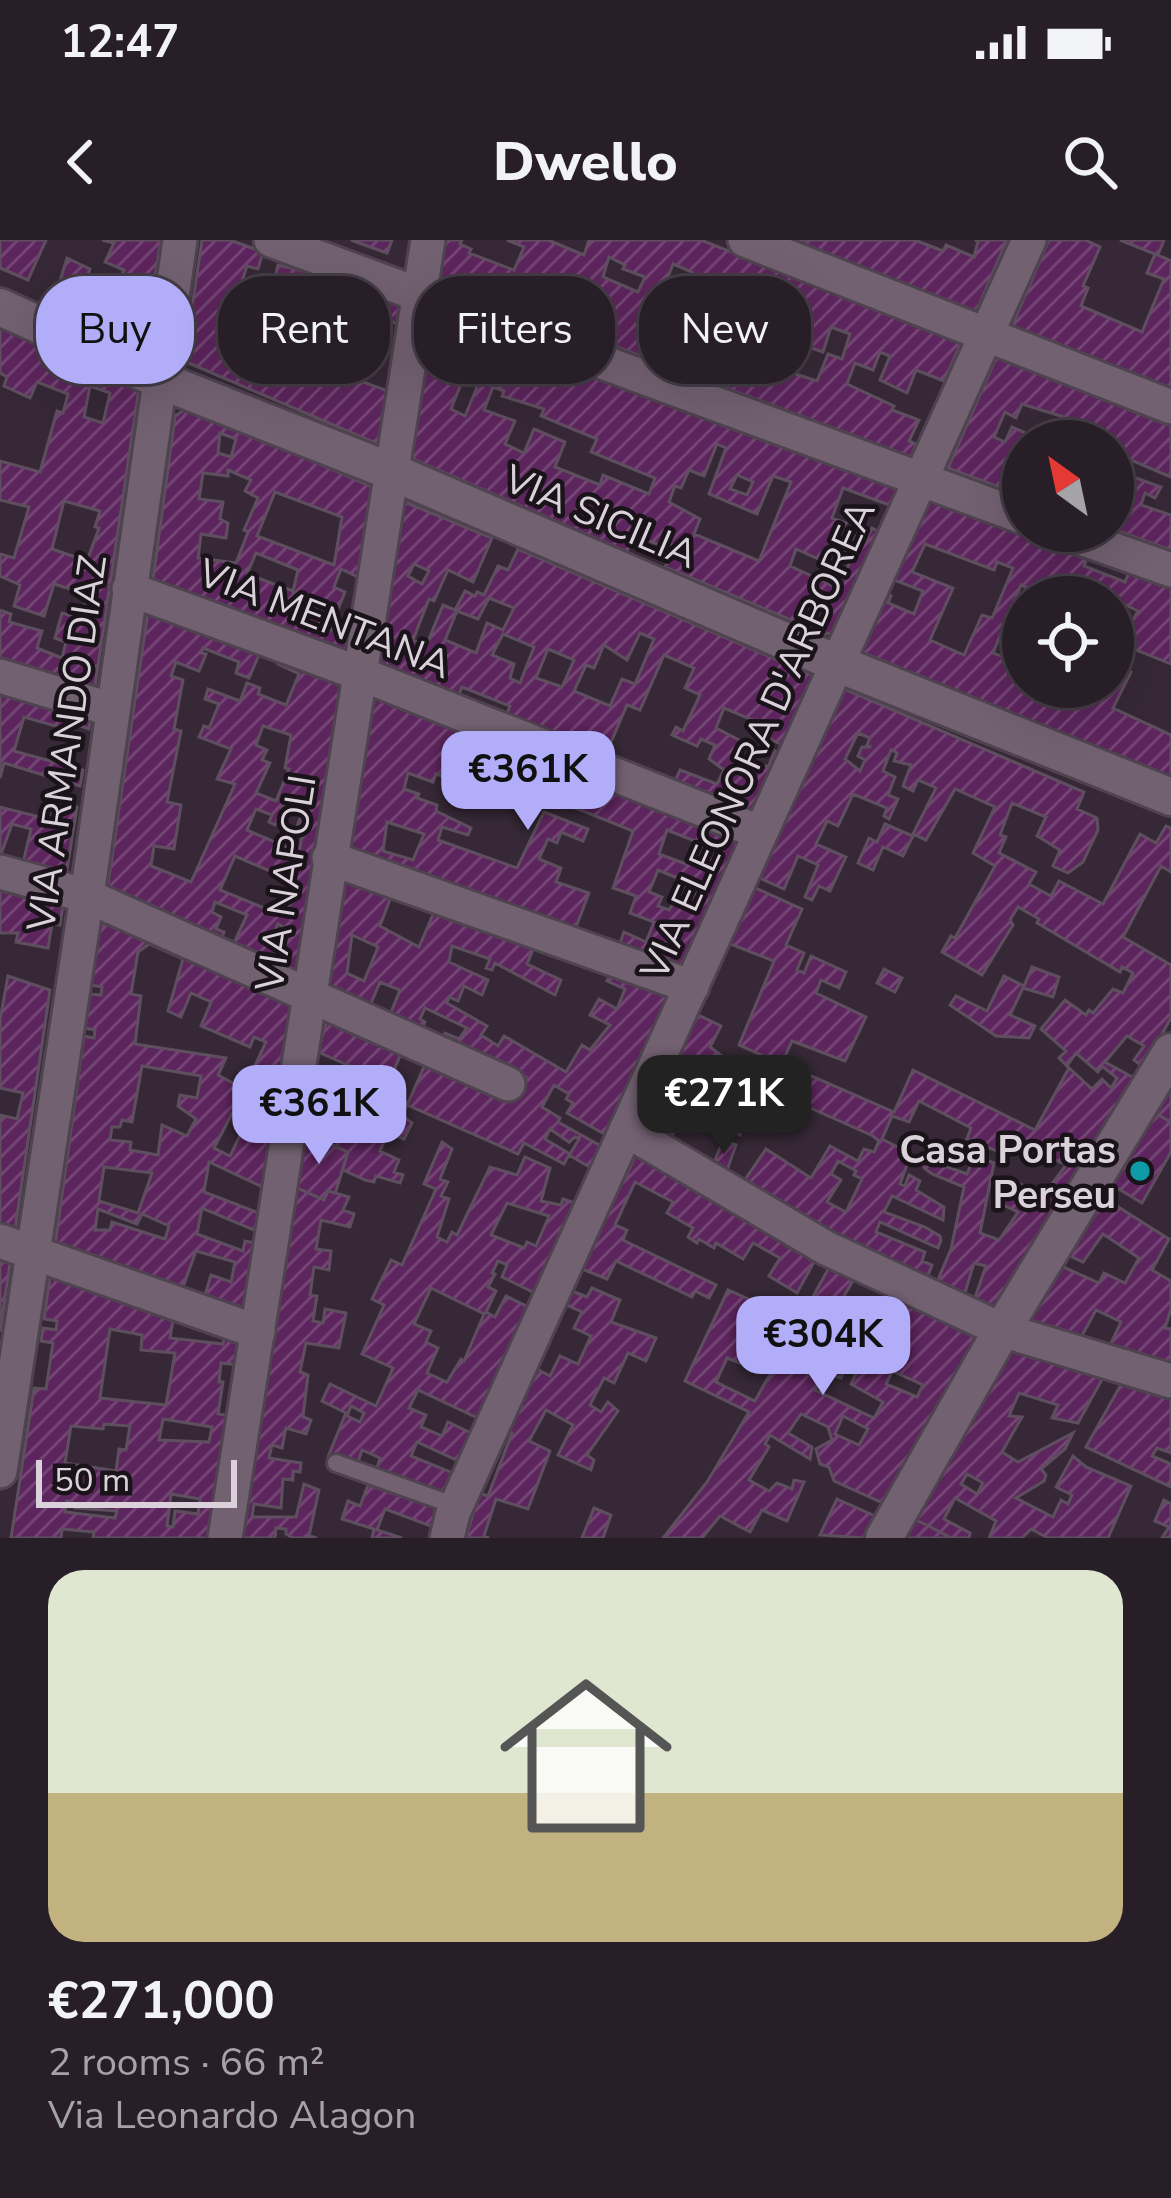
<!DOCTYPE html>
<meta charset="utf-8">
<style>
:root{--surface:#281e28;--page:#342b34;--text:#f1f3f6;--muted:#a5a2a8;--line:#443c45;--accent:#b2adf9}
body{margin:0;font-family:"Nunito Sans",sans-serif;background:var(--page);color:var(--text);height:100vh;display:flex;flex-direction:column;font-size:45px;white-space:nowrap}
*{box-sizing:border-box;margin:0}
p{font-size:39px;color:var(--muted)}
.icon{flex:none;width:66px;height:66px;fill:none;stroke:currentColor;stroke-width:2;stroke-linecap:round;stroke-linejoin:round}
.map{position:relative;height:1298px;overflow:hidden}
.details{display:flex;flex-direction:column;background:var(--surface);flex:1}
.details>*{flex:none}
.banner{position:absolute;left:36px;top:36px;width:1101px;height:108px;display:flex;gap:24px}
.needle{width:78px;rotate:327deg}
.buttons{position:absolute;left:1002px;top:180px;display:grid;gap:24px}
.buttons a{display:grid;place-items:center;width:132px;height:132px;border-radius:50%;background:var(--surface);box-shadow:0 12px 48px #0002,0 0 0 3px var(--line);font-size:60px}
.scale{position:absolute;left:36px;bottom:30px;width:201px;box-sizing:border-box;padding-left:12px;border:6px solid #dad1da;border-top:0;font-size:33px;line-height:42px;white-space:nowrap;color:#dad1da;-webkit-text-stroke:9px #1a1319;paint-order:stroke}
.price{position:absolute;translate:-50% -102px;padding:0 27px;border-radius:24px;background:var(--accent);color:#111;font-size:39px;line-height:78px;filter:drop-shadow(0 3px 6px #0008)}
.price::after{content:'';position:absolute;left:50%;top:72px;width:36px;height:27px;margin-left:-18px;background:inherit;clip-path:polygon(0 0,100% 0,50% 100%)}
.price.on{background:#222;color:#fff}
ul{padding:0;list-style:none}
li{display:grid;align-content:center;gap:24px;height:636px;padding:0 48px}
li span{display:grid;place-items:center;height:372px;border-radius:36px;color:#555}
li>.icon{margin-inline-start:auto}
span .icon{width:216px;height:216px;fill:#fffc;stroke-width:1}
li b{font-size:51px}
.chip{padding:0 42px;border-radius:48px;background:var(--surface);box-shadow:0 12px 48px #0002,0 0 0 3px var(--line);font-size:42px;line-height:108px}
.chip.on{background:var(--accent);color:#111}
.status{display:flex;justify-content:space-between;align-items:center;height:84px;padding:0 60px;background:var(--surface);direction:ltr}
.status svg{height:33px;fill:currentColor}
header{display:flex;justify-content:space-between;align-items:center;height:156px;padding:0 48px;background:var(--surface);font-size:54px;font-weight:800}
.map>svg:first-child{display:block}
</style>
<div class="status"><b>12:47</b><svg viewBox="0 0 49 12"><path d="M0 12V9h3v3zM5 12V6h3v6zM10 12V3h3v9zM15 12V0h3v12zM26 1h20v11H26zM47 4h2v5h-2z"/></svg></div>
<header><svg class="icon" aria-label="back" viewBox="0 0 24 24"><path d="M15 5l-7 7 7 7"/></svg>Dwello<svg class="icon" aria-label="search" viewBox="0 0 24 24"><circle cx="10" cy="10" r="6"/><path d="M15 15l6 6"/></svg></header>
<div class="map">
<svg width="1171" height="1298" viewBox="0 0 1171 1298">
<defs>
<pattern id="building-hatch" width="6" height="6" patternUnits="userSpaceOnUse" patternTransform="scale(3)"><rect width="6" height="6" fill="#5d255d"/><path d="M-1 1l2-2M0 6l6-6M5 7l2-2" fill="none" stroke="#744474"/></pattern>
</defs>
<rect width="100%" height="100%" fill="#362836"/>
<g fill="url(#building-hatch)" stroke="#5e4f5e" stroke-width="3" fill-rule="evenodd">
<path d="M0,0H46L28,40L0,28Z"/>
<path d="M102,0H161L144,103L100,84L124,30L105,22L114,3Z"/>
<path d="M202,0H230L263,12L258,29L247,26L238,53L269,61L278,25L303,31L305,26L324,34L312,78L325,81L319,104L311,100L302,120L388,151L380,205L184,121ZM228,88L261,95L255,118L224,104ZM281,88L302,97L294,117L271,107Z"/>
<path d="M351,0H392L387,13Z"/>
<path d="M443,0H462L460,4L471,9L469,13L514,30L524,7L507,0H548L584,15L589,0H701L961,103L944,141L916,130L907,153L880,140L890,116L880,112L873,130L855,123L847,144L894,166L892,170L919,180L909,201L916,204L911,217L598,100L602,88L591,85L596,71L591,60L578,56L566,88L437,39ZM609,17L625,25L623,29L645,37L638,52L603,37ZM673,24L692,32L685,52L665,45ZM699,51L747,70L739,93L765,104L758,121L723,109L730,89L704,78L697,97L655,81L661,62L690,73ZM785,78L806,85L800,104L823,112L831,87L850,94L842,119L828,114L817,141L774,127L787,99L777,96Z"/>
<path d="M790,0H915L943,11L946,5L974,17L978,1L975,0H1007L976,72Z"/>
<path d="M1049,0H1085L1100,7L1083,46L1088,48L1081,66L1142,92L1164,39L1147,33L1155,14L1120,0H1164L1158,15L1171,21V149L1012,86Z"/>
<path d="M67,18L90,29L82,48L91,53L81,76L53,64Z"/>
<path d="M348,43L400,62L397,84L389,80L382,99L359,91L364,78L352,74L347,87L334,82Z"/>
<path d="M431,74L495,98L491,110L517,119L516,122L556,133L560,121L901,247L892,266L843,248L832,278L846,283L842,290L866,301L872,288L881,293L834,393L824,394L665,327L677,306L670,304L668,308L633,295L627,312L415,220L410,211ZM467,129L482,135L465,176L451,169ZM493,147L504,151L502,156L544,169L541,176L597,199L591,212L655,238L649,254L603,235L600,245L555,227L565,202L534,189L524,213L505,204L515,181L484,170ZM717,204L726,208L709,254L757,274L773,236L791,242L759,321L694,294L700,279L669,262L675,246L681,248L689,230L704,236ZM737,235L753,242L747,255L730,249ZM829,306L853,315L838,348L790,326L796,309L823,321Z"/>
<path d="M0,87L139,149L95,446L0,419V370L11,374L9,382L42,391L37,408L62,418L66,402L55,398L62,373L83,379L86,354L54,344L44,376L14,366L20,345L0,336V314L14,318L29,267L0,260V221L40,232L57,171L63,173L68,154L37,142L30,158L4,146L7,137L0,133ZM90,146L110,153L103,183L84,177ZM64,261L100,271L95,287L99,288L87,321L52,309Z"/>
<path d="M997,116L1171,185V237L1131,220L1125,234L1161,247L1155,258L1145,253L1141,265L1171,275V310L1113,289V201H1069L1077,181L1022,164L1016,178L1005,172L994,197L1005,202L1012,187L1037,198L1023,201V256L948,228Z"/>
<path d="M190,167L372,247L358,337L341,329L334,347L345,352L330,389L348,396L345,414L153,339L175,176ZM220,193L236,199L231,217L218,213ZM228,230L251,240L245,251L258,258L244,290L248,292L236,323L198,318L201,294L226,298L228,283L220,279L223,262L199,259L203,233L228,236ZM275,252L342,277L334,325L257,296ZM256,313L298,330L293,351L247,334ZM293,353L305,357L297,376L291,375Z"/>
<path d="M926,255L1088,316L1084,326L1125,342L1130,330L1171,345V424L1134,409L1123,411L1117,424L1131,432L1113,468L1171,495V543L857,410L883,352L891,356L888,363L914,374L923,351L889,338ZM925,304L994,330L997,322L1013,328L992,378L982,375L964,415L930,400L953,348L912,332ZM1021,345L1050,357H1113V378L1119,362L1138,371L1118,408L1113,406V447H1084L1081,451L1072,447H1023V425L993,413Z"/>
<path d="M407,263L492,298L473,342L448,330L434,361L429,359L413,400L426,406L443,365L455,370L465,351L475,356L477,352L484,355L498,326L508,330L518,309L815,436L785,506L756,493L760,483L724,468L716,488L741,501L736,513L768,527L775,511L782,515L755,575L674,543L680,530L717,544L724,530L709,519L715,505L701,499L697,506L672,495L676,487L683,491L700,455L685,448L694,428L664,415L640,470L627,465L605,516L506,476L510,466L462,447L457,459L377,427L401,268ZM414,324L429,331L422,344L408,336ZM489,358L514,368L503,390L487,383L476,413L445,400L457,371L478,379ZM640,393L654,399L635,444L622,439L610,466L574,451L586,425L594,428L604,405L627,420ZM503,394L534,407L520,443L510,438L514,424L492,415ZM548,409L574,420L562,447L536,438Z"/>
<path d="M149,364L262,408L249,438L236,433L239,422L203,408L201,413L206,414L199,431L176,422L171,436L183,440L174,489L181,491L167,562L181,565L174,609L154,606L151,626L191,642L235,544L217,539L231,509L199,497L204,486L209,488L219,464L205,459L208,449L240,461L247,443L260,448L258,454L286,465L299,434L278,424L281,415L345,442L301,737L232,707L247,675L215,662L212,672L221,677L216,689L224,692L220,702L107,651ZM263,486L291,495L285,528L289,529L276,561L256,553L270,523L262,520L267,510L256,505ZM283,566L302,573L295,592L302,595L300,608L293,605L291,609L247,590L256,569L272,575L269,582L275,585ZM235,616L300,644L284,676L220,650ZM278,684L286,689L279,703L271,700Z"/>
<path d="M0,445L91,471L89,489L75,484L73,491L24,477L14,511L83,530L80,546L4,523L0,538Z"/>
<path d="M842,448L1084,552L1077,569L1097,578L1098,590L1083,622L1068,633L1053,626L1060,610L1037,596L1046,577L1012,563L1000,595L1006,597L999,613L1036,632L1029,644L1051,656L1059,641L1103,664L1140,594L1156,603L1166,586L1171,588V632L1161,626L1123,697L1171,725V778L1143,827L1134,820L1144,806L1127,796L1105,822L1136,839L997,1071L972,1066L986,1026L974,1023L964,1056L934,1049L951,1009L964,947L932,934L924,928L922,918L967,934L975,915L994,923L980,993L999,1000L1018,972L999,963L1007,938L1044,955L1066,925L1008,897L999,912L967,899L971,888L919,861L909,882L892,876L882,899L911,914L900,944L905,946L909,935L920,941L916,950L944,967L943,980L892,956L884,972L925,987L940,996L941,1000L938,1008L880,982L876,992L925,1012L922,1021L932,1025L925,1044L790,969L781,961L779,963L742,944L766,909L811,938L830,906L858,921L864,909L874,912L879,901L873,896L797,862L788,874L779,869L786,856L775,850L765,874L758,872L761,866L747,856L731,884L742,888L740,895L726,889L729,883L686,855L679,871L686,885L676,889L669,901L639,885L692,772L721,786L710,807L730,822L713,857L728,866L761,815L739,805L774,721L725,702L751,646L802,669L786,705L804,713L797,730L804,733L811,716L846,732L839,748L821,740L816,753L866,777L845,821L792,801L782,823L894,872L913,830L1035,890L1069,828L1092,849L1102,839L1111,848L1117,838L1102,826L1098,832L1076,813L1067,826L1059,818L1066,811L1041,789L1065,760L1086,775L1089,770L1093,773L1113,749L1123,753L1133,733L1122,727L1120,732L1037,683L1039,679L1018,667L1010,680L1013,685L982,735L942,712L951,696L955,698L995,626L973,613L995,567L955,549L926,600L913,594L936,548L918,540L913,551L903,546L911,525L894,521L897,513L891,510L883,531L895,537L888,555L898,559L889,579L884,576L887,568L853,554L838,586L827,581L816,604L846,617L830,651L819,646L812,660L805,657L818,625L798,616L784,649L753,635ZM858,493L870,498L867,505L871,507H862L858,516L865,520L860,531L845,519ZM838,921L856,931L854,935L862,939L846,972L827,962L841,940L831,934Z"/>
<path d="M373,451L742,602L685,732L618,708L624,692L646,702L654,682L630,673L636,656L613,648L633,591L568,565L571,555L549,547L543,559L513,546L507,559L436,534L433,542L408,533L404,549L419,554L417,558L437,565L436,571L471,588L468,595L442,587L438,600L517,628L544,572L588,589L583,601L561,592L557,603L548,599L539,619L561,628L556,642L589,653L573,695L344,613ZM461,508L480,516L474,530L455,523ZM387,582L424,594L413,620L383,611ZM667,590L705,605L702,612L692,608L686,624L659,614ZM658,630L687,642L669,670L658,666L662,657L649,652Z"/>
<path d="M55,561L77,567L66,635L23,623L31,589L12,584L0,617V567L51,580Z"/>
<path d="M885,584L913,596L903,616L883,607L873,630L858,623L869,598L877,602Z"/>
<path d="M340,636L392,654L380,686L419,707L435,670L535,705L527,724L561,740L555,755L495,723L492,730L486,728L490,719L452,706L449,722L488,740L482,755L464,746L458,761L449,757L447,763L487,786L481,795L498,806L504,796L566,832L582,805L590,810L610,785L590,775L599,759L617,769L625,749L607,741L612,732L676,755L613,899L567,873L573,863L566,859L569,854L554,845L542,867L560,878L558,882L608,910L598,932L569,915L564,924L524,903L518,914L407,865L401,875L412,883L404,899L388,892L380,911L399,920L394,932L403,935L400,943L376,936L374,942L365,940L341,929L348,912L329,903L361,831L318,812L328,776L403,809L384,853L408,863L427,820L514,858L526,837L441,799L445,793L459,799L467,788L425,768L420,779L425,782L421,790L389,777L400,750L380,742L369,768L323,748ZM352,695L378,707L364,741L347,733ZM550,889L569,902L575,897L579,899L570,914L545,899Z"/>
<path d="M0,647L63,665L60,685L52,684L48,708L16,702L18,693H0Z"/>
<path d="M112,679L298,761L267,949L209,922L204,952L264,975L261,993L202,968L197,994L243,1011L245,1001L259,1004L248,1069L205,1055L211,1035L231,1042L235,1022L196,1011L183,1047L55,1005L84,796L94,798L95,790L85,788L90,754L101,755L102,747L91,745L100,687ZM149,704L183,719L168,771L181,777L191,753L211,762L201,786L250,807L254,797L266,802L244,849L218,835L226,818L135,804L141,756L131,754L138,712ZM142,826L201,836L197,858L180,855L178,866L196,879L187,896L162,885L158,915L130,910L131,902L110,900L112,887H120L122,880L132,882ZM237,864L252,871L230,916L214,908ZM104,927L152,933L138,973L99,961ZM98,969L137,984L142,974L169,986L165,999L112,982L110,990H95Z"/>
<path d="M1032,727L1059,737L1053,757L1023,748L1010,775L1035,786L1029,798L996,796L950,765L956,756L987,771L1004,736L1024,746Z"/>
<path d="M884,729L902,738L895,752L877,743Z"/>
<path d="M8,736L50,750L15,990L0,985V875L17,879L23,853L0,848V780Z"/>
<path d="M1171,843V882L1154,873Z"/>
<path d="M1154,873L1171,882V912L1142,963L1112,945Z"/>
<path d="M304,893L348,912L335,954L328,951L324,960L293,946L301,926L296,924L304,907L299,905Z"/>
<path d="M723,900L736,905L725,936L712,928Z"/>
<path d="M442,902L452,909L440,939L448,942L441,956L449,959L437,997L447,1002L452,992L457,995L490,927L517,935L525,917L550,928L541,961L561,965L563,959L583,966L543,1057L502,1037L507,1025L498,1021L492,1033L495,1034L488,1047L496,1051L486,1072L495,1077L506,1056L536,1071L482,1180L418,1150L409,1168L426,1175L421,1187L442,1196L448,1182L475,1195L463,1223L417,1202L411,1216L458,1235L450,1260L375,1234L380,1218L362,1210L356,1228L328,1217L345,1175L360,1182L364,1173L351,1166L348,1174L322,1161L330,1144L376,1166L393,1128L362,1114L384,1065L372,1059L391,1020L402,1025L436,949L424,944ZM507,963L549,976L536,1006L527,1002L524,1008L491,995ZM431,1048L484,1074L464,1121L461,1119L447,1142L427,1133L438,1108L426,1102L431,1091L414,1084Z"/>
<path d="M637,911L807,1008L814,1022L797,1053L769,1036L780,1018L753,1003L743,1019L716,1003L714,1008L699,999L697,1003L688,997L693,988L667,973L673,962L635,942L615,985L627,990L623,1000L716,1045L709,1058L695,1051L692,1057L616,1021L607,1039L577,1027L619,934L626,937Z"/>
<path d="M293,946L324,960L328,951L349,957L343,970L354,974L350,987L321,980L316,1009L331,1011L329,1030L314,1027L310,1055L317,1056L313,1081L323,1083L325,1069L346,1073L339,1108L306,1103L300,1132L308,1135L303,1177L311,1180L306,1194L286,1188L282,1208L272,1205L269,1218L301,1223L300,1232L293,1231V1240L283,1239L281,1268L254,1264L252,1277H296L304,1244L319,1250L309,1296L317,1298H293L286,1294V1289L276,1288L275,1298H238Z"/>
<path d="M1104,958L1169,999L1152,1030L1171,1041V1069L1165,1088L1171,1089V1130L1107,1112L1121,1082L1096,1070L1078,1103L1021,1086L1061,1026L1099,1043L1104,1033L1125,1043L1139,1018L1103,994L1083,1022L1068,1015Z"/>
<path d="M0,1013L11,1016L0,1092Z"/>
<path d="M831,1024L855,1037L832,1077L862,1093L870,1077L881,1082L892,1057L978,1099L883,1263L834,1241L829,1227L820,1224L816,1209L832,1200L828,1187L801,1174L788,1193L812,1207L810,1219L770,1195L765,1204L769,1207L749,1240L769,1251L777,1243L792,1249L794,1240L804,1242L787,1281L762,1270L750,1292L720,1276L702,1298H663L707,1242L749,1172L685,1141L728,1050L785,1075L773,1095L751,1102L741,1097L740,1105L763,1119L758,1130L727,1118L716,1142L755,1161ZM832,1105L851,1116L855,1108L865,1114L851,1144L883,1162L874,1178L815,1150L824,1131L841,1138L846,1126L826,1116ZM881,1126L923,1145L917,1157L886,1144L892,1132L879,1129ZM843,1176L868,1189L859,1205L835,1194Z"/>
<path d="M51,1029L175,1069L170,1098L223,1104L226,1086L245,1092L240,1125L221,1123L219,1142H223L218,1174L232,1176L214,1298H93L94,1292L62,1289L61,1298H11L34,1148L46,1149L53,1103L41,1101L43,1088L56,1090L57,1081L44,1079ZM110,1089L142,1095L141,1110L175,1113L166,1165L100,1158ZM163,1179L212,1187L209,1202L159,1200ZM104,1184L130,1186L126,1210L119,1209L116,1231L65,1223L71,1186L103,1189ZM171,1254L200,1259L198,1274L175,1271L173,1287L167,1286ZM67,1261L76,1264L75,1268L117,1271L115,1278L65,1272Z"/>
<path d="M592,1048L620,1060L611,1082L656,1098L646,1121L628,1113L614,1143L604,1138L590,1165L601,1172L608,1162L618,1171L587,1215L594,1220L591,1230L558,1215L573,1185L546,1170L529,1201L550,1211L528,1269L496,1259L484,1296L489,1298H466L479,1253L488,1256L512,1193L504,1188L533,1127L550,1136L560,1116L578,1124L591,1096L574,1088L582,1072L562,1063L567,1049L587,1057Z"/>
<path d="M1007,1109L1105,1134L1078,1183L1052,1178L1058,1165L1019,1153L1009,1176L1022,1177L1002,1212L1018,1222L1073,1193L1065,1209L1041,1229L1046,1235L1044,1241L1016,1258L1053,1277L1061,1260L1068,1264L1072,1255L1056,1247L1073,1216L1086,1227L1131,1246L1108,1298H1048L1031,1289L1022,1298H989L996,1281L955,1258L944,1279L970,1293L969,1298H951L911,1278ZM967,1234L983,1243L977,1254L961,1244Z"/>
<path d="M1124,1139L1171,1155V1213L1157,1208L1152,1216L1171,1224V1247L1086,1207Z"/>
<path d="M368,1245L445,1271L439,1289L385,1269L377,1290L402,1298H372L374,1289L342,1279L348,1261L360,1266Z"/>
<path d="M837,1259L875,1276L865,1298L820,1295Z"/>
<path d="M1164,1260L1171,1264V1298H1162L1169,1287L1155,1281Z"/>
<path d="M594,1268L611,1275L603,1298H582Z"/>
<path d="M911,1278L927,1285L951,1298H899Z"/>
</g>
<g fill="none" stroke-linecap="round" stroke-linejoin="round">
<g stroke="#4e434e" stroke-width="22">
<path id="lane" d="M336,1223L456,1266"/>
</g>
<g stroke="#4e434e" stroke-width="39">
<g id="street">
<path d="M271,0L1023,277"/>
<path d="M745,0L1171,167"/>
<path d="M1061,291L1171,330"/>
<path d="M129,349L361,434L759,592"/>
<path d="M0,436L113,470"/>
<path d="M329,618L692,747"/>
<path d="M0,632L87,656L508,844"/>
<path d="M626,890L826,1008L1002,1090L1171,1141"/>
<path d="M0,1001L258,1092"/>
<path d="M0,1231L87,656L180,0"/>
<path d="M225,1298L428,0"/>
<path d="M447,1298L453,1273L1029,0"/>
</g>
</g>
<g stroke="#4e434e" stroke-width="42">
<g id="secondary">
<path d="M0,67L162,141L390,231L836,423L1171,557"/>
<path d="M884,1298L1002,1090L1171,812"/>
</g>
</g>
<use href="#lane" stroke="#726171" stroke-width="16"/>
<use href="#street" stroke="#726171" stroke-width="33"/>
<use href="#secondary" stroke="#726171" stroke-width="36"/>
</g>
<circle fill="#0f9aa8" stroke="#1a1319" stroke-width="4.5" cx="1140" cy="931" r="12"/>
<g text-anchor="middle" stroke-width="9" stroke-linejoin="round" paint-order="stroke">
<g font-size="39" fill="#dad1da" stroke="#1a1319">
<text transform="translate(601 276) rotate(23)" y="14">VIA SICILIA</text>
<text transform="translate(325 378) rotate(21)" y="14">VIA MENTANA</text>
<text transform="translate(757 500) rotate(-66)" y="14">VIA ELEONORA D'ARBOREA</text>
<text transform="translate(66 503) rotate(-82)" y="14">VIA ARMANDO DIAZ</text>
<text transform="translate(285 643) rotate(-81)" y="14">VIA NAPOLI</text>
</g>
<g font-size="39" font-weight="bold" fill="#dad1da" stroke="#1a1319" text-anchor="end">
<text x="1116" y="923">Casa Portas<tspan x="1116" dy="45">Perseu</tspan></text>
</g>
</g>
</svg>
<div class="buttons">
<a><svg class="needle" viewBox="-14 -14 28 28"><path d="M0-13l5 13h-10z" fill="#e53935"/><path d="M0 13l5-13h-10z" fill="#a5a2a8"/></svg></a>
<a><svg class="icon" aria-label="locate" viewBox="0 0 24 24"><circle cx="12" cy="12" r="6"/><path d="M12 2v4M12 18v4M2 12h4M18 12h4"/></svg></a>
</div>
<div class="scale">50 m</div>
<b class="price" style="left:528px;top:593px">€361K</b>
<b class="price on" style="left:724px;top:917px">€271K</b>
<b class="price" style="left:319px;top:927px">€361K</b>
<b class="price" style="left:823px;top:1158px">€304K</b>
<div class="banner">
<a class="chip on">Buy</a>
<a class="chip">Rent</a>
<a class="chip">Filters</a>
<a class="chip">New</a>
</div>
</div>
<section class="details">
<ul>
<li><span style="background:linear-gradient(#dfe7d0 60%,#c2b280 0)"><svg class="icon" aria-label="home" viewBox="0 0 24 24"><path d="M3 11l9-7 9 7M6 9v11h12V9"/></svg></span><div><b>€271,000</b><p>2 rooms · 66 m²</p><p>Via Leonardo Alagon</p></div></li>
</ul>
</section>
